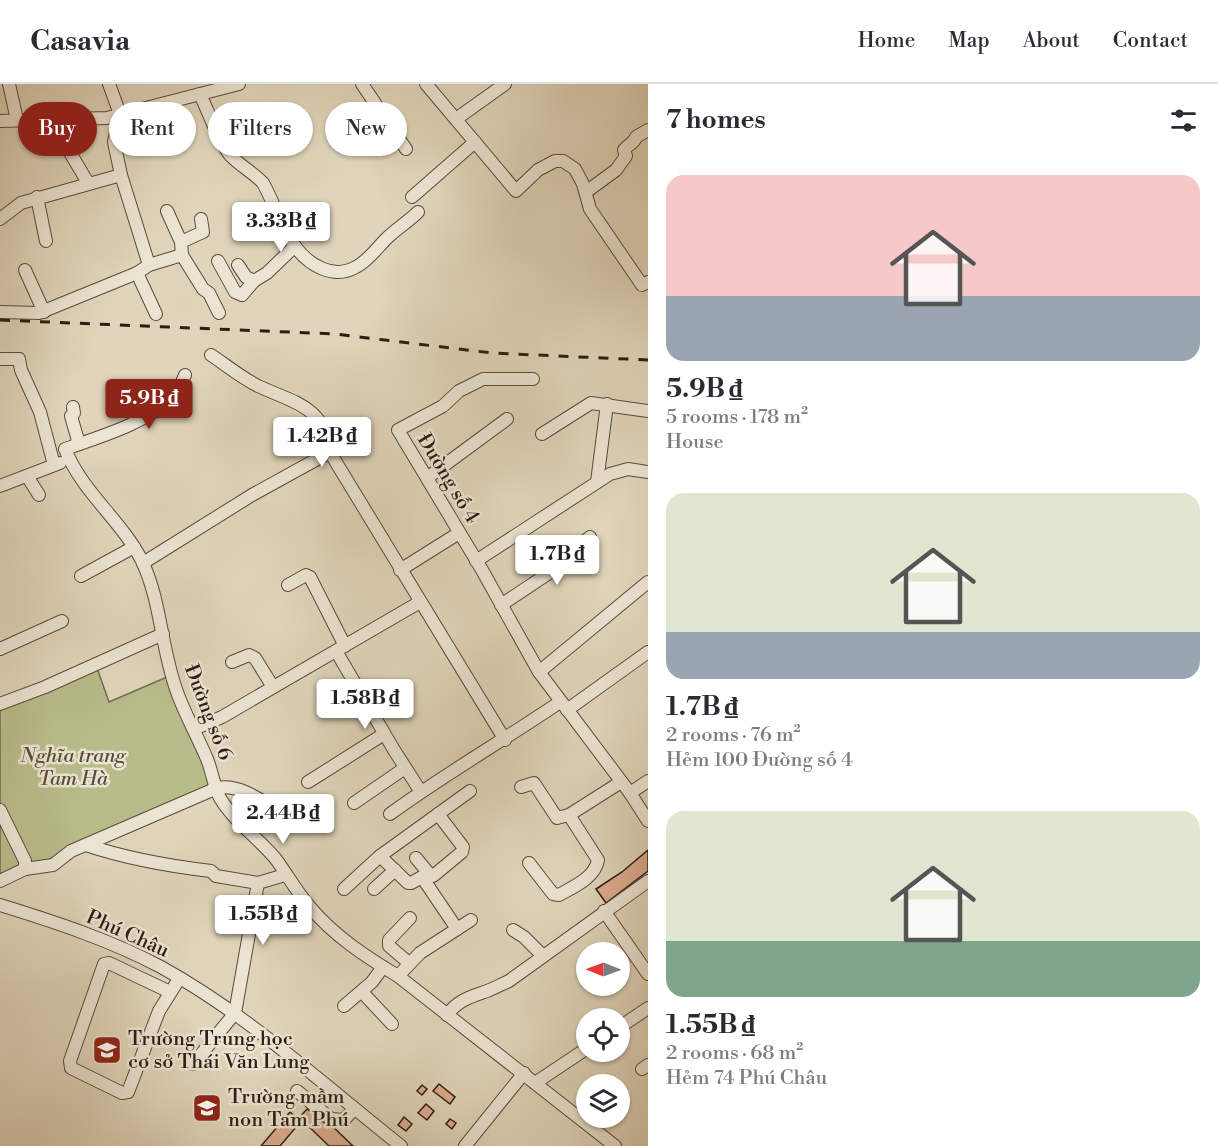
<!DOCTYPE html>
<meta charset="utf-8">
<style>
:root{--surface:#fff;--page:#f7f7f7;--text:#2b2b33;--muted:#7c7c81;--line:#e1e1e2;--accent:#8f2418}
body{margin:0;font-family:"Libre Bodoni",serif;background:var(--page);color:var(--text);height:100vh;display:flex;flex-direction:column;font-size:22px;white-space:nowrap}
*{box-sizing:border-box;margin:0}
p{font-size:20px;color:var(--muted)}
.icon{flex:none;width:33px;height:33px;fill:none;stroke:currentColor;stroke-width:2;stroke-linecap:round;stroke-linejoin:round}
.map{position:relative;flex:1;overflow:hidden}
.side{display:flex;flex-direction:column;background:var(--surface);width:570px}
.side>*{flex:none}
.guide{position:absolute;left:18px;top:18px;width:540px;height:54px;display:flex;gap:12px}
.needle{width:39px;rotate:271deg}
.tools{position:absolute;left:576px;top:858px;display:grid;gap:12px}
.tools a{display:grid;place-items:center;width:54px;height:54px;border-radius:50%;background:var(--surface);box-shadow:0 2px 4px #0004;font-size:30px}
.price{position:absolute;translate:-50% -51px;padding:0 14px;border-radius:6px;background:#fff;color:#222;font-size:20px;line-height:39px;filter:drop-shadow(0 2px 3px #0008)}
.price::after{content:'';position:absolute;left:50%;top:36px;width:18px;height:14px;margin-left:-9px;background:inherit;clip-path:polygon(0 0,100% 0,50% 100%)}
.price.current{background:var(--accent);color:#fff}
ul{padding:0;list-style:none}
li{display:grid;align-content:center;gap:12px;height:318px;padding:0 18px}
li span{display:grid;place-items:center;height:186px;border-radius:18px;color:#555}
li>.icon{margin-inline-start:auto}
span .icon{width:108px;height:108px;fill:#fffc;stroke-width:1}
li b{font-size:26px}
h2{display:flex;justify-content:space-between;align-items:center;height:72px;padding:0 18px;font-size:26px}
.pill{padding:0 21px;border-radius:27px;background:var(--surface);box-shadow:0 2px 4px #0004;font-size:21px;line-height:54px}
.pill.current{background:var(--accent);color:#fff}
header{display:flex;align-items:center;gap:36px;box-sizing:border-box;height:84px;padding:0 30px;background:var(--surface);border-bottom:2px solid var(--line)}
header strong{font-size:28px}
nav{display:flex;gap:33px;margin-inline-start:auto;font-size:21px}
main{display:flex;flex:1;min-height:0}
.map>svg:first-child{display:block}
</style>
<header>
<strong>Casavia</strong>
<nav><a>Home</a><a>Map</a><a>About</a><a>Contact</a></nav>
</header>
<main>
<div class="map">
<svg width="648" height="1062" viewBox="0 0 648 1062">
<rect width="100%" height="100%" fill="#e0d5ba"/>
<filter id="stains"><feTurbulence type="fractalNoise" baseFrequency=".00333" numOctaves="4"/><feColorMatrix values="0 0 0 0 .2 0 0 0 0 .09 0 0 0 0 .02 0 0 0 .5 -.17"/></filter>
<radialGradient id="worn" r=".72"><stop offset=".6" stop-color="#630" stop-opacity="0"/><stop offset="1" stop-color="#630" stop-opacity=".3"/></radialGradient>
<path fill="#b8bc8b" stroke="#716c50" stroke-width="1.5" d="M97,584L109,618L167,593L211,698L209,704L71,764L31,785L17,782L0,790V621Z"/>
<g fill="#ddac8f" stroke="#2a1d15" stroke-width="1.5">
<path d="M648,766V787L606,819L596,805L622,788Z"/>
<path d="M439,1000L455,1013L450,1020L433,1007Z"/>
<path d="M422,1001L427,1005L422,1011L417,1007Z"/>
<path d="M426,1020L434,1027L427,1036L418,1029Z"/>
<path d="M307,1025L326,1040L328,1038L353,1062H329L302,1036L280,1062H261L290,1028L298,1035Z"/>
<path d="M404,1033L412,1040L406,1047L398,1041Z"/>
<path d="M450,1035L456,1039L452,1045L446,1040Z"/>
</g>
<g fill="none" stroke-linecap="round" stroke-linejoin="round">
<g stroke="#584b3e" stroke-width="14">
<g id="minor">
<path d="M9,0L17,36"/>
<path d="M109,0L120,30L114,58L121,91L149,181"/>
<path d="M362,0L406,65"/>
<path d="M426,0L516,107L538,86L555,77H563L575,85L583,100L590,125L642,201L648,198"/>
<path d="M200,10C208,27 219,58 230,71C240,82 253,88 263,99C274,119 281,142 294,161C308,181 333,196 356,183C368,177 377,164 386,155C396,145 408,138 418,128"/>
<path d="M456,35L505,0"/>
<path d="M0,37L107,34L239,0"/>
<path d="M65,60L88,99"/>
<path d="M586,108L616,86L626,72L624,66C628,60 634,60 636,53L648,46"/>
<path d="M37,113L46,157"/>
<path d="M412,113L475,58"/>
<path d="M167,127L181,158L182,171L203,205L209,209L219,229"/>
<path d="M0,135L21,119L121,91"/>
<path d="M181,158L203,148L201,135"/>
<path d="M218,177L235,208L242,211L254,197"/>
<path d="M238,181L246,193L254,197L267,189L295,162"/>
<path d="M25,186L44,228"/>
<path d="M137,189L156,230"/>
<path d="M0,228L39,229L137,189L149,181L182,171"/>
<path d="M211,271C226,281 242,294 258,302C297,320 316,319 334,364L330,368L337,380L505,656"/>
<path d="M0,275H19L21,286L40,328L54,381"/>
<path d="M185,291C182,298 179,307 174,312C145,340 102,352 65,365C82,408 122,437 142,477C161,517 161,563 176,605C184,629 197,651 207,675C212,687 214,703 220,714C232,735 259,755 275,774C287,790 296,807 309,822C333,851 366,873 398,892L615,1062"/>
<path d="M533,295H483L459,307L443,322L398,346L482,486L539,588L630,709L648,737"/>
<path d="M73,323L74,329L71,332L79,360"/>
<path d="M542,350L591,319L648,327"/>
<path d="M27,392L39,411"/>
<path d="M427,394L507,335"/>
<path d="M597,398L607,320"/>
<path d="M0,402L60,379"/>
<path d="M476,477L610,390L628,385L648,388"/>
<path d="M143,479L252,411L330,368"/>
<path d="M400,486L459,449"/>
<path d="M81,492L134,463"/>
<path d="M288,501L306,491L310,493L345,562"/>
<path d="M501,521L561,481L563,473L590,453"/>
<path d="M0,565L62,537"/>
<path d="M336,567L394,666L421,708"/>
<path d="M232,578L249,571L255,574L273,603"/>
<path d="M539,588L648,498"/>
<path d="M0,620L45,603L163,550"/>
<path d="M567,626L648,568"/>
<path d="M194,645L222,633L420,518"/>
<path d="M308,698L384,650"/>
<path d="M521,703L534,699L557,734L569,731L621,698"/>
<path d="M630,709L648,697"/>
<path d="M354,719L405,684"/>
<path d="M0,726L25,777V785"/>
<path d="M390,730C445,690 504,656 560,618"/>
<path d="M86,761C128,775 168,782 211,787L216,792L258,799"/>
<path d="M380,772L470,707"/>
<path d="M416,774L430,791L433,792L462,768L463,763L438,730"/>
<path d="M529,779L553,810L559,811C573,803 595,794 598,776L569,731"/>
<path d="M0,797L25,785L53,781L71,767L217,704C244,699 269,723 292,736"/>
<path d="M344,805L380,772L408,799H411L422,793L457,845"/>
<path d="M374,805L395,786"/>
<path d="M0,821C55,838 110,856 161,883C248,931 323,1000 401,1062"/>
<path d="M604,827L648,890"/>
<path d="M513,846L524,853L543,872"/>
<path d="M409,879L389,862V856L410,834"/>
<path d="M398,892L420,869L471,836"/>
<path d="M170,908L109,879L104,880L70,977L71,984L122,1009L128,1008L159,927L179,895"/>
<path d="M362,908L392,940"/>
<path d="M344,922L372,898L383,883"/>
<path d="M447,931C458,916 470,913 487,907C495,904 502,900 509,897L648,797"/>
<path d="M620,943L648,924"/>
<path d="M193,980L235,929L258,799L285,791"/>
<path d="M642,985L648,981"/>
<path d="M535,999L586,965"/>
<path d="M297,1007L331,1035L344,1036L354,1025"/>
<path d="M465,1062L524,989"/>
</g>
</g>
<use href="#minor" stroke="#ebe4d2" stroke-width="12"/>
<path stroke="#2a1d15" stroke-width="3" stroke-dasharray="10 10" stroke-linecap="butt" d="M0,236L335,250L492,269L648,276"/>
</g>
<defs>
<g id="school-square" transform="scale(1.5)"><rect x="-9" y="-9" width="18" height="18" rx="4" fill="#8f2418" stroke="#ebe4d2"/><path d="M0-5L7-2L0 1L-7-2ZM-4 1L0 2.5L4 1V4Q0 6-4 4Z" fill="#fff"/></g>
</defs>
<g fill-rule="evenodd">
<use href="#school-square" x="107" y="966"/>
<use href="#school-square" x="207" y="1024"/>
</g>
<g text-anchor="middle" stroke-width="5" stroke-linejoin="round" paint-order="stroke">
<g font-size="20" fill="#2a1d15" stroke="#ebe4d2">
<text transform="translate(449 394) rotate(59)" y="7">Đường số 4</text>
<text transform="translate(209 628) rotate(69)" y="7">Đường số 6</text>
<text transform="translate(128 849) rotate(24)" y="7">Phú Châu</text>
</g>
<g font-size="20" font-style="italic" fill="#554d38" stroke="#ebe4d2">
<text x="73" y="678">Nghĩa trang<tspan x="73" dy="23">Tam Hà</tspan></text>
</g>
<g font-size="20" fill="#2a1d15" stroke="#ebe4d2" text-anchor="start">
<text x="128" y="961">Trường Trung học<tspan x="128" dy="23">cơ sở Thái Văn Lung</tspan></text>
<text x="228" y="1019">Trường mầm<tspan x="228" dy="23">non Tam Phú</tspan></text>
</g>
</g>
<rect width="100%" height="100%" filter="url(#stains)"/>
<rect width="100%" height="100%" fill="url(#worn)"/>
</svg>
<div class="tools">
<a><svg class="needle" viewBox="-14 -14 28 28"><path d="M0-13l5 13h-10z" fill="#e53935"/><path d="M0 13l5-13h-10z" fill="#7c7c81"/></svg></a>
<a><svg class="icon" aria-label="locate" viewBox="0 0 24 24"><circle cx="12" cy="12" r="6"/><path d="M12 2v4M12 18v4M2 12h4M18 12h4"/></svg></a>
<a><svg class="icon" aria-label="layers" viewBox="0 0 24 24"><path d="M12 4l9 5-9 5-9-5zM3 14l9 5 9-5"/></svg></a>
</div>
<b class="price" style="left:281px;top:169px">3.33B ₫</b>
<b class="price current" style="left:149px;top:346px">5.9B ₫</b>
<b class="price" style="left:322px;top:384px">1.42B ₫</b>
<b class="price" style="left:557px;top:502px">1.7B ₫</b>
<b class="price" style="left:365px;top:646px">1.58B ₫</b>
<b class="price" style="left:283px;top:761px">2.44B ₫</b>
<b class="price" style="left:263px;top:862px">1.55B ₫</b>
<div class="guide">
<a class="pill current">Buy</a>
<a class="pill">Rent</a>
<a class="pill">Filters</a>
<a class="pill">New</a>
</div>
</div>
<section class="side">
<h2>7 homes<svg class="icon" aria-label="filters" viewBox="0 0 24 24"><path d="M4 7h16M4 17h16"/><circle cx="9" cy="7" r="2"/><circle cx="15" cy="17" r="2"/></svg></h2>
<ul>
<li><span style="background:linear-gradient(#f6c9c9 65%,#9aa5b1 0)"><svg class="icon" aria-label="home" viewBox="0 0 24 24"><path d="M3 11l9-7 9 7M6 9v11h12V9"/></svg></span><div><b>5.9B ₫</b><p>5 rooms · 178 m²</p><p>House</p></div></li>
<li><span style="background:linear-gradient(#dfe7d0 75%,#9aa5b1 0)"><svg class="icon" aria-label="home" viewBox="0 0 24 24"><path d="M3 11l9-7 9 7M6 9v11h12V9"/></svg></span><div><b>1.7B ₫</b><p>2 rooms · 76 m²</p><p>Hẻm 100 Đường số 4</p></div></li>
<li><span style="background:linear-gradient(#dfe7d0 70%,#7fa58c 0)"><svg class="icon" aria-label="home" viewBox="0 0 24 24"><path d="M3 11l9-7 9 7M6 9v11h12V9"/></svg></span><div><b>1.55B ₫</b><p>2 rooms · 68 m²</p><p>Hẻm 74 Phú Châu</p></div></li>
</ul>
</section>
</main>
